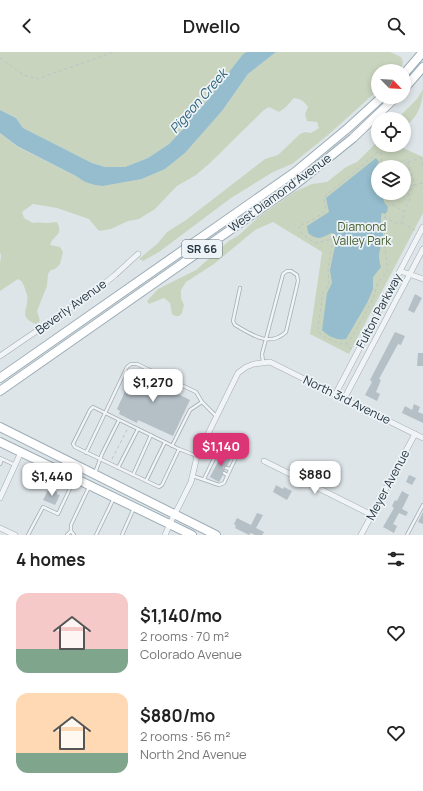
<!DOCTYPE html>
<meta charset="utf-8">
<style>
:root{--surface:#fff;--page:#f6f6f6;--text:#222;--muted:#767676;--accent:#db3576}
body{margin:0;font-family:Manrope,sans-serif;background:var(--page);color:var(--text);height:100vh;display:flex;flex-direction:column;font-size:15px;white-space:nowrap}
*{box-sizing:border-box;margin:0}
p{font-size:13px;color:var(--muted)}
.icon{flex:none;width:22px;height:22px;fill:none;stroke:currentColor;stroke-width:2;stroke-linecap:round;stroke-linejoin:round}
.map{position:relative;height:483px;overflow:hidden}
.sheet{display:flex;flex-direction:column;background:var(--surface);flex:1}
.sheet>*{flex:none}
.needle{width:26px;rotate:115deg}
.controls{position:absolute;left:371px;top:12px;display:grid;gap:8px}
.controls a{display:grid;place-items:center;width:40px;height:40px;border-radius:50%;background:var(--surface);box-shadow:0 2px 6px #0003;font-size:20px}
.price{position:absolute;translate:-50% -34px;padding:0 9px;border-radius:8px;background:#fff;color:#222;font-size:13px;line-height:26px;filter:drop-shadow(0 1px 2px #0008)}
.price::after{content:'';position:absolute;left:50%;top:24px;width:12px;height:9px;margin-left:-6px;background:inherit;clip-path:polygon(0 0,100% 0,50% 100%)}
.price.active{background:var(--accent);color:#fff}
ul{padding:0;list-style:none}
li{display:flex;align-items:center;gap:12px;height:100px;padding:0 16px}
li span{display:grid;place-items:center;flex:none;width:112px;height:80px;border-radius:12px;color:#555}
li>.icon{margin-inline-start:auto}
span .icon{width:48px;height:48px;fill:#fffc;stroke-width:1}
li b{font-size:17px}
h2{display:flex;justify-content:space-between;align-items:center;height:48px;padding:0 16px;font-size:17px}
header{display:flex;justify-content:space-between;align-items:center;height:52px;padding:0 16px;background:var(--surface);font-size:18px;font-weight:600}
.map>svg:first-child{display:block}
</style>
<header><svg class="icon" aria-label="back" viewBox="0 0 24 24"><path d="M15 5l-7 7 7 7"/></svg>Dwello<svg class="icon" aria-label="search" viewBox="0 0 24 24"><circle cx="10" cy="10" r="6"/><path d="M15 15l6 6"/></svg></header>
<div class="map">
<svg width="423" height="483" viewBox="0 0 423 483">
<rect width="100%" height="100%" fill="#dee5e9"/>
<g fill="#c9d4be" fill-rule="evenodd">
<path d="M0,0H247L243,2L229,20L222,26L210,45L201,56L187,68L186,74L169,92L148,106L125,115H105L92,111L23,76L16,66L0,58Z"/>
<path d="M276,0H390L401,5L403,10L402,15L398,19H378V38L328,83L292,112L273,120L231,146L159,200L143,209L139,207L158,191L167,180L186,168L265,107L278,103L300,82L305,80L311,81L319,76L317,70L307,69L305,62L308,55C304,49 301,47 294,46L286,55L279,60L269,55L264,58L210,111L196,123L177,134L155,157L139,167L128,169L111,177L99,179L89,167L57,156L33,152L22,160L24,166L33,171C39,170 42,171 47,171C51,171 53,170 57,170C64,185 53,182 50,193L60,195L63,200L60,212L55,217L51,218L48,222L47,234L37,259L40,269L36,272C16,264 30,257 27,243C26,240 25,237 24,234C22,230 22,229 18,227L0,239V212L1,204L0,200V81L16,94L76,124L85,130L103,134L142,127L165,117L185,101L222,59L248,22Z"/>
<path d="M423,37C423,52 417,67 404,75V67H397L417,47Z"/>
<path d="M378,89V93H400L401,95L423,105V161L349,302L310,282L322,200L273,170L255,178L214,212L186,230L181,238V246L184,253L182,261L179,264H175L172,262L170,251L164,246L149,252L147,249L158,237L196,218L229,189L239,183L260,164L294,140L312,132L327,130L346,115L357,110ZM378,115H404V141H378Z"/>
</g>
<g fill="#95bdcd">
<path d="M247,0H276L248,22L222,59L185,101L165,117L142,127L103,134L95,133L85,130L76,124L17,94L0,81V58L16,66L23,76L92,111L105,115H125L148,106L169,92L186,74L187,68L201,56L210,45L222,26L229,20L243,2Z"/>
<path d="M376,106L379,110L377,112L378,141H382L384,150L388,155L387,160L385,162L382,161C379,169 383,175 383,183C382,197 376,200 381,215L373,225V237L367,251L346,287C338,289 327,284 322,278L327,241L332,231L330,218L337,185L335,182L331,181C321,187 317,188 308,181L307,174L329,160L326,146Z"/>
</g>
<g fill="#b4bfc6">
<path d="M415,242L422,246L414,261L408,258Z"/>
<path d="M395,280L405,284L401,293L398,292L379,327L381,328L376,340L380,342L377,349L365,343L372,330L370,328Z"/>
<path d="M418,301H423V314H417Z"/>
<path d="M134,320L145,325L147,320L165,328L162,334L190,348L173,384L138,368L137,371L119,362L120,359L117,357Z"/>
<path d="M414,352L420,355L418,360L423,362V371L402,361L405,354L412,358Z"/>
<path d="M223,400L232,404L227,414L223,415L225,418L222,420L223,423L219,430L210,425Z"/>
<path d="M409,423L416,426L412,433L406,430Z"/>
<path d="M276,433L283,437L284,435L292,439L287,448L273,440Z"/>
<path d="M52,437L57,440V442L60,443L55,453L43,448L48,438L51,439Z"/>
<path d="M402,439L409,443L402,457L408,460L406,464L399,461L393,472L397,474L394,481L383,475L394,456L392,454L395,448L397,449Z"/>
<path d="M423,460V472L418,470Z"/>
<path d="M257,461L263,463L256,476L264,480L262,483H255L251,481L249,483L235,476L236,474L234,472L237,466L251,473Z"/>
</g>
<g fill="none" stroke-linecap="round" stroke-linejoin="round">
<g stroke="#a3adb3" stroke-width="4">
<g id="lane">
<path d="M240,236L233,269L235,273C251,282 269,296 286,280L298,229L297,223L291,219H287L283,222L262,302L263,310"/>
<path d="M172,394L190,358L202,350"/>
<path d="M179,397L162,433L159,435L75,395L73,392L90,358L93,355L179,397L197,404"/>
<path d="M86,401L127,315L131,312H137L196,340L202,350L216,364"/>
<path d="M0,406L15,413"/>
<path d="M0,412L2,407"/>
<path d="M118,416L138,377"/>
<path d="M226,416L230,417"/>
<path d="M95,421L102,402L119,368"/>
<path d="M224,421L227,423"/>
<path d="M133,423L151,383"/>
<path d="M193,424L219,433L224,431L237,403L234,398L207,384"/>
<path d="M204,427L221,392"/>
<path d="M146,429L165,390"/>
<path d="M28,483L43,455L58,462L74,428"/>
<path d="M67,483L71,479"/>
<path d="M74,483L71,479V473L89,435"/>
<path d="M96,483L114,446"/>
<path d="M122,483L134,456"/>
<path d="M407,483L423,453"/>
</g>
</g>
<g stroke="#a3adb3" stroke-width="6">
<g id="street">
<path d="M400,219L423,227"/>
<path d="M0,304L94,240L115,223L138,202"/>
<path d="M335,343L423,175"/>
<path d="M344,347L423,197"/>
<path d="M264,409L372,463"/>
<path d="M0,446L21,400"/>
<path d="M0,476L15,483"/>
<path d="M165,483L174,463L178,456L191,430L197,404L238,321L246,315L254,312L270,310L423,386"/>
<path d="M361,483L415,382"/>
</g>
</g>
<g stroke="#9cacb6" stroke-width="10">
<g id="primary">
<path d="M404,22L423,0"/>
<path d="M404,37L423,15"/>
<path d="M0,326L295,120L348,76L382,45"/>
<path d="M0,339L296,132L353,86L396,45"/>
<path d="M0,375L216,483"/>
<path d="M0,390L192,483"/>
</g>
</g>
<g stroke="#bcc3c8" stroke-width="1" stroke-dasharray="3 3" stroke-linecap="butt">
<path d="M0,6L24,23L37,27L114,0"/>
<path d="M408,110L421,106L423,114"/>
<path d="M382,115L381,101L378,100L324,145C323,149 327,155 325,158C323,163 304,173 299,173C299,182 308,187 316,191L332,187V195L328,218L329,232L323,241L318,274V278L322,284L340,292L347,291L352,285L373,247L378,230L387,220V211L385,196V180L384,167L390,152L387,148L385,141"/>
<path d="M394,115L407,107L414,131L413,134"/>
<path d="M404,131L413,134L408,143L410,148L407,152L405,159"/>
<path d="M414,133L423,131"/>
<path d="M384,165L396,171H401L405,160L391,152"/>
<path d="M402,171L415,178"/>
<path d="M346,291L348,295L352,297"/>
<path d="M112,407L128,376"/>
</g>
<use href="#lane" stroke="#f1f4f7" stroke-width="2.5"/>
<use href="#street" stroke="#f1f4f7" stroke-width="5"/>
<use href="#primary" stroke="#fff" stroke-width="8"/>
</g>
<g text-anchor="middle" stroke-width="3.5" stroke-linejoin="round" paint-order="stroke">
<rect fill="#edf3f6" stroke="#616f77" stroke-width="1" x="182" y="188" width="40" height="18" rx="3"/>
<g font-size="11" font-weight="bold" fill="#253641">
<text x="202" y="201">SR 66</text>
</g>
<g font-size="12" fill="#253641" stroke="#edf3f6">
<text transform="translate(280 141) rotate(-36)" y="4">West Diamond Avenue</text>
<text transform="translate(71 255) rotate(-36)" y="4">Beverly Avenue</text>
<text transform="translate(379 259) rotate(-62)" y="4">Fulton Parkway</text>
<text transform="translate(347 348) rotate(26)" y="4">North 3rd Avenue</text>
<text transform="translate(388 433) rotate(-62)" y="4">Meyer Avenue</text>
</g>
<g font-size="12" fill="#455e31" stroke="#edf3f6">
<text x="362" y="179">Diamond<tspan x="362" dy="14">Valley Park</tspan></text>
</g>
<g font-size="13" font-style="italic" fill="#2b6179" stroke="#edf3f6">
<text transform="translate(198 49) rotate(-49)" y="5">Pigeon Creek</text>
</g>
</g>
</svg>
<div class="controls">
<a><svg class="needle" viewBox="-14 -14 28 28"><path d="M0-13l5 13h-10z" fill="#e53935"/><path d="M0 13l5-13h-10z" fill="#767676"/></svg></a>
<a><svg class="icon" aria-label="locate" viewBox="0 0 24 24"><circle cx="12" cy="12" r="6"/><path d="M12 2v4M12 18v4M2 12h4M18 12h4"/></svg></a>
<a><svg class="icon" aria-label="layers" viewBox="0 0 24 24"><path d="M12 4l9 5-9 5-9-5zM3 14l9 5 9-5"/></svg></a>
</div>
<b class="price" style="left:153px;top:351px">$1,270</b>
<b class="price active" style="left:221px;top:415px">$1,140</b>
<b class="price" style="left:315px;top:443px">$880</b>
<b class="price" style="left:52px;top:445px">$1,440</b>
</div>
<section class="sheet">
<h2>4 homes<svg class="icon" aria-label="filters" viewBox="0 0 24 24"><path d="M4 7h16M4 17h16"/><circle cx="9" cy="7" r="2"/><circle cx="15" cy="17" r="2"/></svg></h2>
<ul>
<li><span style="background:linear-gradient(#f6c9c9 70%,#7fa58c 0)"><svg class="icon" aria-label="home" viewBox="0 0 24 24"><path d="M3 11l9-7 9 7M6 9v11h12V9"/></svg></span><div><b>$1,140/mo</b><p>2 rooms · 70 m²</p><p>Colorado Avenue</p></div><svg class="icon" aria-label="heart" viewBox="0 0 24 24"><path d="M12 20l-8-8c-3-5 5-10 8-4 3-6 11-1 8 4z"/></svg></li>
<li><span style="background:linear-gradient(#ffd9b3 75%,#7fa58c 0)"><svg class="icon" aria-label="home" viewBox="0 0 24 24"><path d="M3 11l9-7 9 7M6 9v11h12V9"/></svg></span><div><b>$880/mo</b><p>2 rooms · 56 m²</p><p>North 2nd Avenue</p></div><svg class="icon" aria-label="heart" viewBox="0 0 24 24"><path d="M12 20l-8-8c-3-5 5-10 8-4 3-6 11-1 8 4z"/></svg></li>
</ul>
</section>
